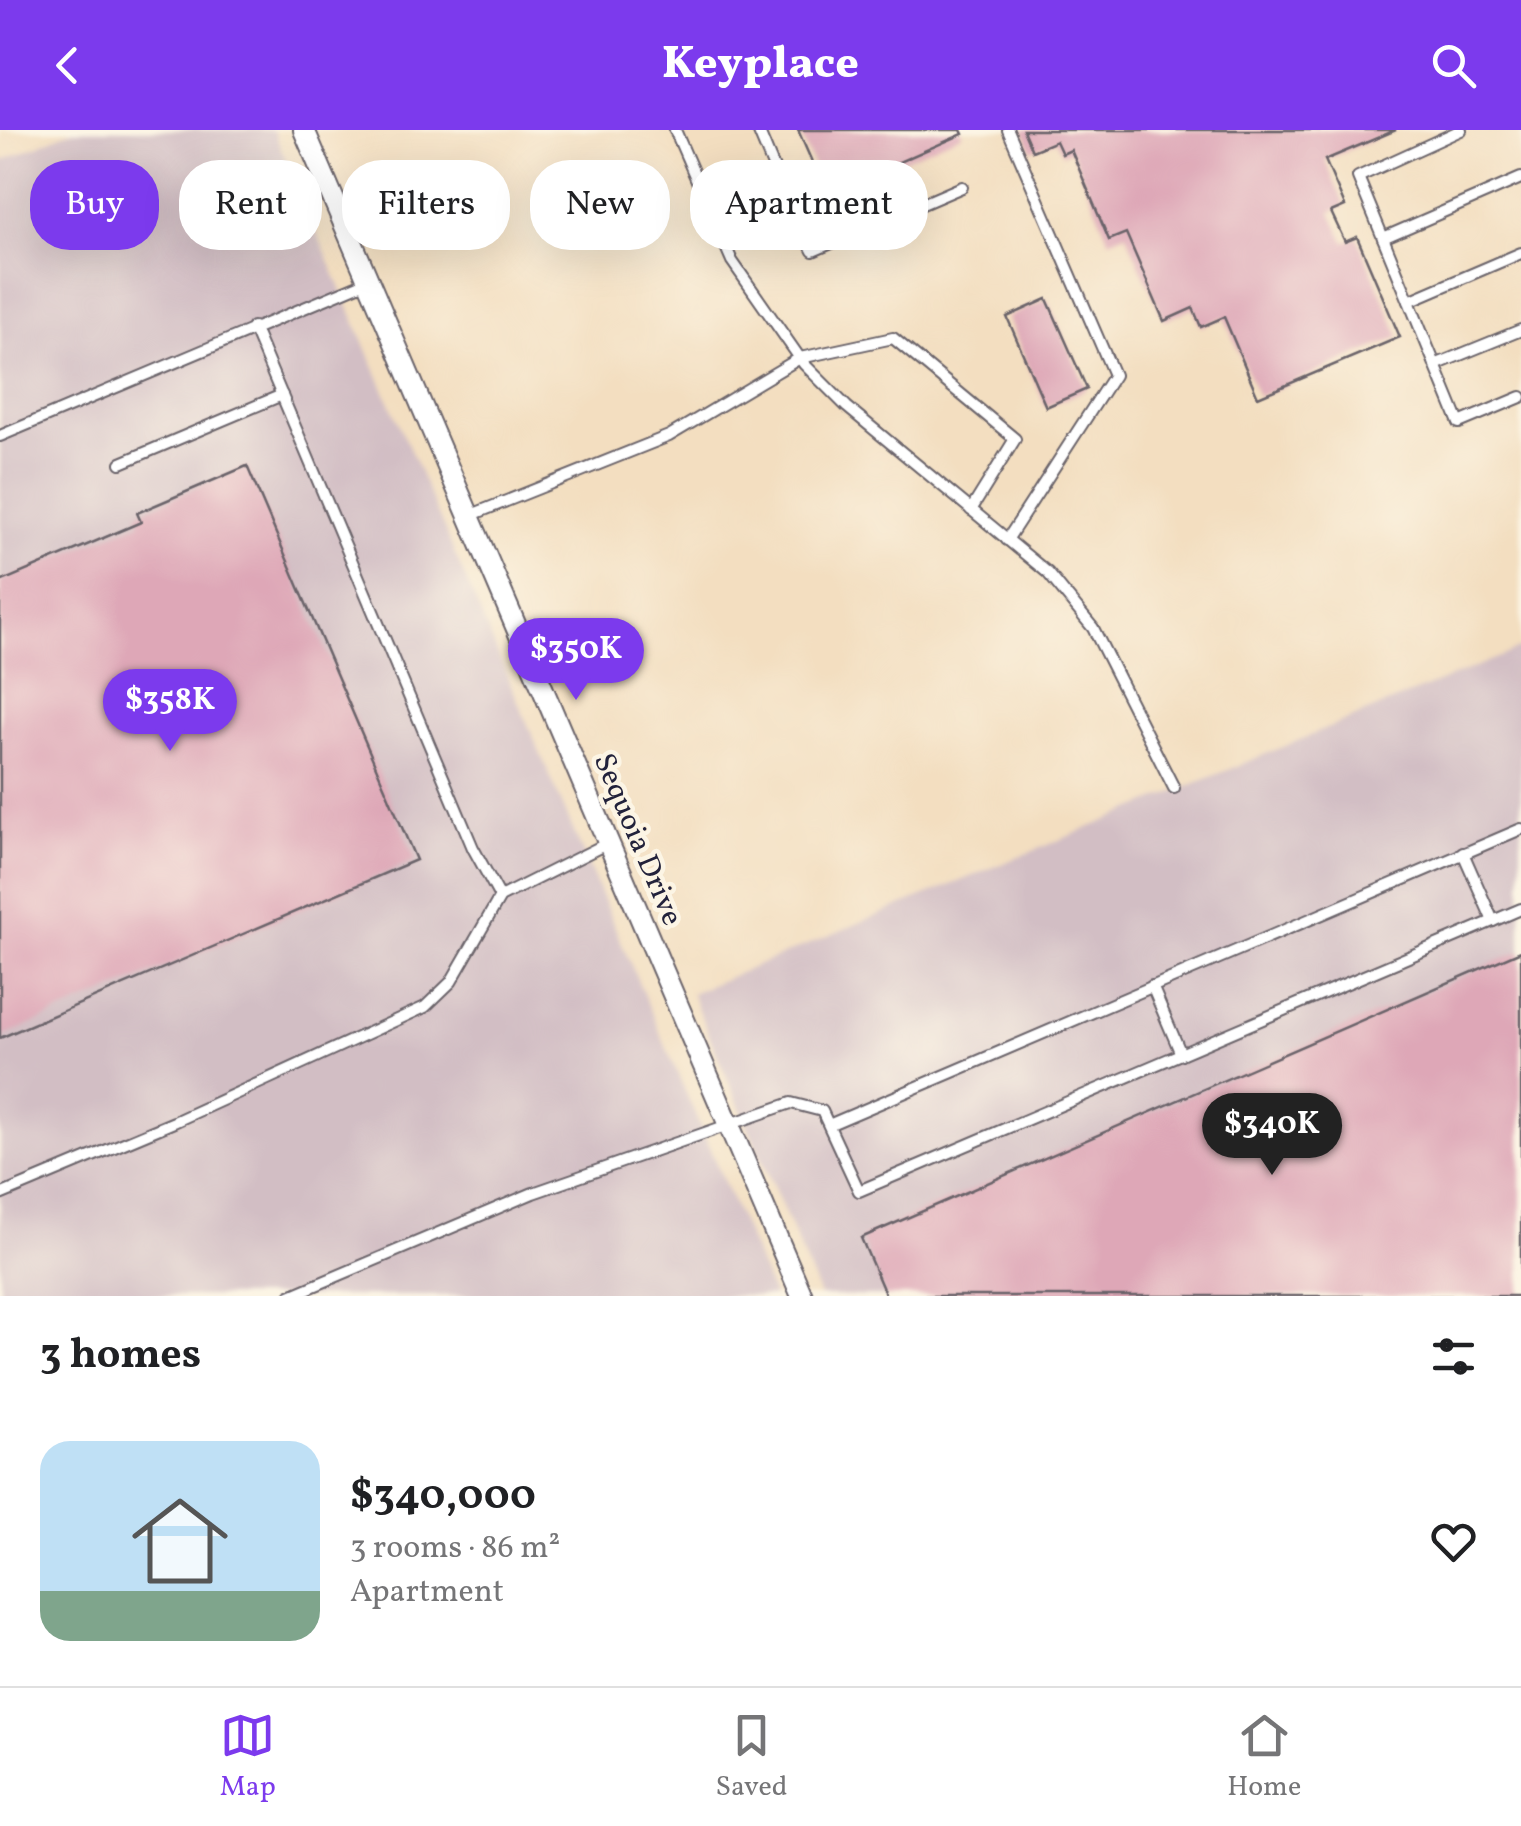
<!DOCTYPE html>
<meta charset="utf-8">
<style>
:root{--surface:#fff;--page:#f2f2f2;--text:#202124;--muted:#757577;--line:#e0e0e0;--accent:#7c3aed}
body{margin:0;font-family:Vollkorn,serif;background:var(--page);color:var(--text);height:100vh;display:flex;flex-direction:column;font-size:38px;white-space:nowrap}
*{box-sizing:border-box;margin:0}
p{font-size:32px;color:var(--muted)}
.icon{flex:none;width:55px;height:55px;fill:none;stroke:currentColor;stroke-width:2;stroke-linecap:round;stroke-linejoin:round}
.map{position:relative;height:1166px;overflow:hidden}
.drawer{display:flex;flex-direction:column;background:var(--surface);flex:1}
.drawer>*{flex:none}
.banner{position:absolute;left:30px;top:30px;width:1000px;height:90px;display:flex;gap:20px}
.price{position:absolute;translate:-50% -85px;padding:0 22px;border-radius:35px;background:var(--accent);color:#fff;font-size:32px;line-height:65px;filter:drop-shadow(0 2px 5px #0008)}
.price::after{content:'';position:absolute;left:50%;top:60px;width:30px;height:22px;margin-left:-15px;background:inherit;clip-path:polygon(0 0,100% 0,50% 100%)}
.price.on{background:#222;color:#fff}
ul{padding:0;list-style:none}
li{display:flex;align-items:center;gap:30px;height:250px;padding:0 40px}
li+li{border-top:2px solid var(--line)}
li span{display:grid;place-items:center;flex:none;width:280px;height:200px;border-radius:30px;color:#555}
li>.icon{margin-inline-start:auto}
span .icon{width:120px;height:120px;fill:#fffc;stroke-width:1}
li b{font-size:42px}
h2{display:flex;justify-content:space-between;align-items:center;height:120px;padding:0 40px;font-size:42px}
.pill{padding:0 35px;border-radius:40px;background:var(--surface);box-shadow:0 10px 40px #0002;font-size:35px;line-height:90px}
.pill.on{background:var(--accent);color:#fff}
header{display:flex;justify-content:space-between;align-items:center;height:130px;padding:0 40px;background:var(--accent);color:#fff;font-size:45px;font-weight:800}
.menu{display:flex;justify-content:space-around;align-items:center;height:140px;border-top:2px solid var(--line);background:var(--surface);font-size:28px;color:var(--muted)}
.menu a{display:grid;justify-items:center;gap:5px}
.menu .on{color:var(--accent)}
.map>svg:first-child{display:block}
</style>
<header><svg class="icon" aria-label="back" viewBox="0 0 24 24"><path d="M15 5l-7 7 7 7"/></svg>Keyplace<svg class="icon" aria-label="search" viewBox="0 0 24 24"><circle cx="10" cy="10" r="6"/><path d="M15 15l6 6"/></svg></header>
<div class="map">
<svg width="1521" height="1166" viewBox="0 0 1521 1166">
<rect width="100%" height="100%" fill="#fcf5e5"/>
<filter id="ink" filterUnits="userSpaceOnUse"><feTurbulence type="fractalNoise" baseFrequency=".01" numOctaves="2"/><feDisplacementMap in="SourceGraphic" scale="20" xChannelSelector="R" yChannelSelector="G"/><feConvolveMatrix kernelMatrix="1 2 1 2 8 2 1 2 1" color-interpolation-filters="sRGB"/></filter>
<filter id="wash" filterUnits="userSpaceOnUse"><feTurbulence type="fractalNoise" baseFrequency=".0048" numOctaves="4" result="noise"/><feDisplacementMap in="SourceGraphic" scale="40" xChannelSelector="R" yChannelSelector="G"/><feGaussianBlur stdDeviation="2.25" result="paint"/><feColorMatrix in="noise" values="0 0 0 0 0 0 0 0 0 0 0 0 0 0 0 0 0 1.4 0 .05"/><feComposite in="paint" operator="in"/></filter>
<g filter="url(#wash)">
<rect width="100%" height="100%" fill="#f3dec0"/>
<g fill="#d2bec4">
<path d="M73,0H273L773,1166H0V32Z"/>
<path d="M1521,518V1166H820L691,863Z"/>
</g>
<g id="blocks">
<g fill="#dea7b7">
<path d="M798,0H961L963,4L826,64Z"/>
<path d="M1023,0H1396L1325,30L1345,76L1331,82L1345,112L1357,107L1400,207L1258,267L1224,187L1201,197L1193,178L1164,191L1126,103L1109,110L1071,20L1062,24L1056,11L1032,21Z"/>
<path d="M1047,169L1087,259L1046,277L1007,187Z"/>
<path d="M247,336L416,730L0,908V452L141,392L137,383Z"/>
<path d="M1521,821V1166H886L861,1108Z"/>
</g>
</g>
</g>
<g filter="url(#ink)">
<use href="#blocks" fill-opacity="0" stroke="#6b646a" stroke-width="2.5"/>
<g fill="none" stroke-linecap="round" stroke-linejoin="round">
<g stroke="#6b646a" stroke-width="14">
<g id="service">
<path d="M675,0L732,131L804,234L847,277L1048,443L1093,498L1174,658"/>
<path d="M1461,0L1358,47L1459,293L1521,267"/>
<path d="M783,60L813,121L962,57"/>
<path d="M714,90L783,60L758,0"/>
<path d="M1383,108L1521,48"/>
<path d="M1409,171L1521,123"/>
<path d="M253,197L473,718L500,767"/>
<path d="M1435,235L1521,200"/>
<path d="M0,306L368,151"/>
<path d="M121,333L282,265"/>
<path d="M469,386L669,306L800,228L893,208L1015,309L971,380"/>
<path d="M1007,410L1114,245L1008,0"/>
<path d="M1463,723L1493,791"/>
<path d="M1152,856L1181,924"/>
<path d="M831,994L1521,699"/>
<path d="M0,1065L174,992L425,877L451,852L500,767L608,713"/>
<path d="M290,1166L533,1063L791,973L822,981L859,1061L1521,779"/>
</g>
</g>
<g stroke="#6b646a" stroke-width="24">
<path id="minor" d="M304,0L802,1166"/>
</g>
<use href="#service" stroke="#fff" stroke-width="10"/>
<use href="#minor" stroke="#fff" stroke-width="20"/>
</g>
</g>
<g text-anchor="middle" stroke-width="9" stroke-linejoin="round" paint-order="stroke">
<g font-size="30" fill="#22223b" stroke="#fcf5e5">
<text transform="translate(639 709) rotate(67)" y="10">Sequoia Drive</text>
</g>
</g>
</svg>
<b class="price" style="left:576px;top:573px">$350K</b>
<b class="price" style="left:170px;top:624px">$358K</b>
<b class="price on" style="left:1272px;top:1048px">$340K</b>
<div class="banner">
<a class="pill on">Buy</a>
<a class="pill">Rent</a>
<a class="pill">Filters</a>
<a class="pill">New</a>
<a class="pill">Apartment</a>
</div>
</div>
<section class="drawer">
<h2>3 homes<svg class="icon" aria-label="filters" viewBox="0 0 24 24"><path d="M4 7h16M4 17h16"/><circle cx="9" cy="7" r="2"/><circle cx="15" cy="17" r="2"/></svg></h2>
<ul>
<li><span style="background:linear-gradient(#bfe0f5 75%,#7fa58c 0)"><svg class="icon" aria-label="home" viewBox="0 0 24 24"><path d="M3 11l9-7 9 7M6 9v11h12V9"/></svg></span><div><b>$340,000</b><p>3 rooms · 86 m²</p><p>Apartment</p></div><svg class="icon" aria-label="heart" viewBox="0 0 24 24"><path d="M12 20l-8-8c-3-5 5-10 8-4 3-6 11-1 8 4z"/></svg></li>
</ul>
</section>
<nav class="menu">
<a class="on"><svg class="icon" aria-label="map" viewBox="0 0 24 24"><path d="M3 6l6-2 6 2 6-2v14l-6 2-6-2-6 2zM9 4v14M15 6v14"/></svg>Map</a>
<a><svg class="icon" aria-label="saved" viewBox="0 0 24 24"><path d="M7 4h10v16l-5-4-5 4z"/></svg>Saved</a>
<a><svg class="icon" aria-label="home" viewBox="0 0 24 24"><path d="M3 11l9-7 9 7M6 9v11h12V9"/></svg>Home</a>
</nav>
